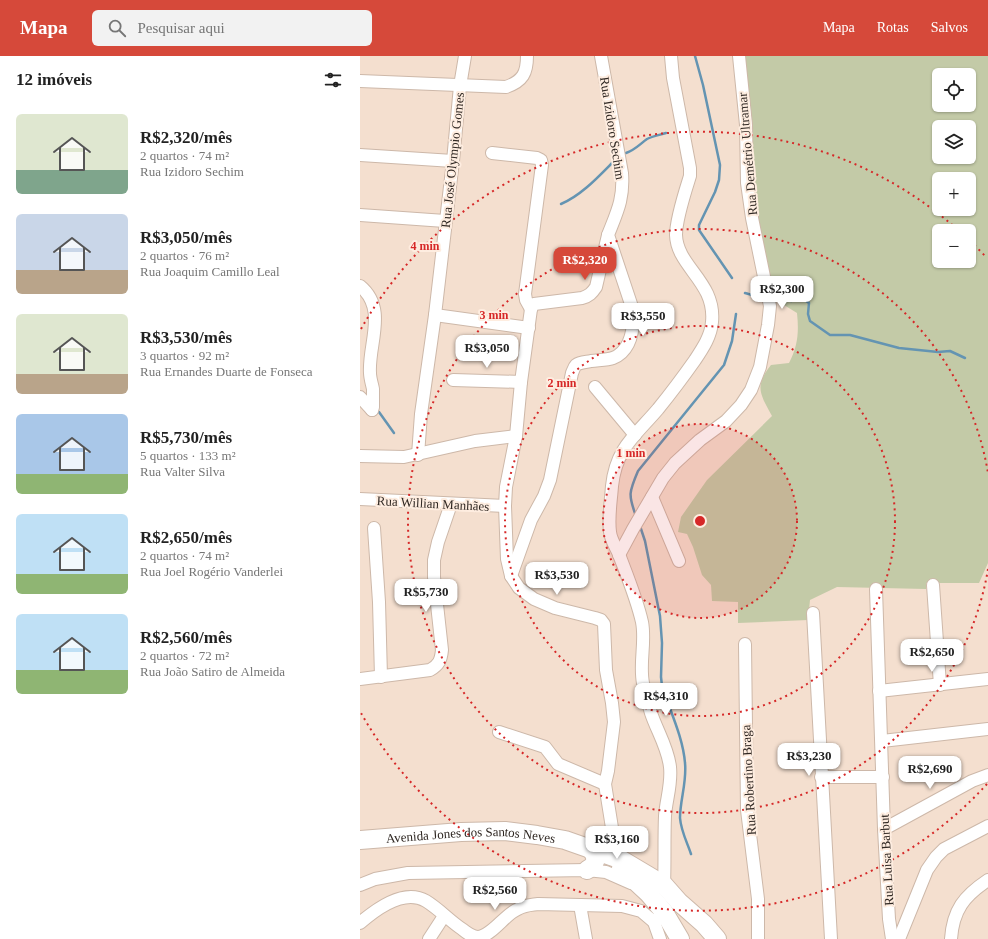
<!DOCTYPE html>
<html lang="pt">
<meta charset="utf-8">
<style>
:root{--surface:#fff;--page:#f2f2f2;--text:#222;--muted:#767676;--accent:#d6493a}
body{margin:0;font-family:"Times New Roman",serif;background:var(--page);color:var(--text);height:100vh;display:flex;flex-direction:column;font-size:15px;white-space:nowrap}
*{box-sizing:border-box;margin:0}
p{font-size:13px;color:var(--muted)}
.icon{flex:none;width:22px;height:22px;fill:none;stroke:currentColor;stroke-width:2;stroke-linecap:round;stroke-linejoin:round}
.map{position:relative;flex:1;overflow:hidden}
.sheet{display:flex;flex-direction:column;background:var(--surface);width:360px}
.sheet>*{flex:none}
.controls{position:absolute;left:572px;top:12px;display:grid;gap:8px}
.controls a{display:grid;place-items:center;width:44px;height:44px;border-radius:6px;background:var(--surface);box-shadow:0 1px 3px #0004;font-size:20px}
.price{position:absolute;translate:-50% -34px;padding:0 9px;border-radius:8px;background:#fff;color:#222;font-size:13px;line-height:26px;filter:drop-shadow(0 1px 2px #0008)}
.price::after{content:'';position:absolute;left:50%;top:24px;width:12px;height:9px;margin-left:-6px;background:inherit;clip-path:polygon(0 0,100% 0,50% 100%)}
.price.selected{background:var(--accent);color:#fff}
ul{padding:0;list-style:none}
li{display:flex;align-items:center;gap:12px;height:100px;padding:0 16px}
li span{display:grid;place-items:center;flex:none;width:112px;height:80px;border-radius:6px;color:#555}
li>.icon{margin-inline-start:auto}
span .icon{width:48px;height:48px;fill:#fffc;stroke-width:1}
li b{font-size:17px}
h2{display:flex;justify-content:space-between;align-items:center;height:48px;padding:0 16px;font-size:17px}
header{display:flex;align-items:center;gap:24px;box-sizing:border-box;height:56px;padding:0 20px;background:var(--accent);color:#fff}
header strong{font-size:19px}
nav{display:flex;gap:22px;margin-inline-start:auto;font-size:14px}
.search{width:280px;height:36px;background:var(--page);display:flex;align-items:center;gap:10px;box-sizing:border-box;padding:0 14px;border-radius:6px;color:var(--muted);font-size:15px}
main{display:flex;flex:1;min-height:0}
.map>svg:first-child{display:block}
</style>
<header>
<strong>Mapa</strong>
<div class="search"><svg class="icon" aria-label="search" viewBox="0 0 24 24"><circle cx="10" cy="10" r="6"/><path d="M15 15l6 6"/></svg>Pesquisar aqui</div>
<nav><a>Mapa</a><a>Rotas</a><a>Salvos</a></nav>
</header>
<main>
<section class="sheet">
<h2>12 imóveis<svg class="icon" aria-label="filters" viewBox="0 0 24 24"><path d="M4 7h16M4 17h16"/><circle cx="9" cy="7" r="2"/><circle cx="15" cy="17" r="2"/></svg></h2>
<ul>
<li><span style="background:linear-gradient(#dfe7d0 70%,#7fa58c 0)"><svg class="icon" aria-label="home" viewBox="0 0 24 24"><path d="M3 11l9-7 9 7M6 9v11h12V9"/></svg></span><div><b>R$2,320/mês</b><p>2 quartos · 74 m²</p><p>Rua Izidoro Sechim</p></div></li>
<li><span style="background:linear-gradient(#c9d6e8 70%,#b9a48a 0)"><svg class="icon" aria-label="home" viewBox="0 0 24 24"><path d="M3 11l9-7 9 7M6 9v11h12V9"/></svg></span><div><b>R$3,050/mês</b><p>2 quartos · 76 m²</p><p>Rua Joaquim Camillo Leal</p></div></li>
<li><span style="background:linear-gradient(#dfe7d0 75%,#b9a48a 0)"><svg class="icon" aria-label="home" viewBox="0 0 24 24"><path d="M3 11l9-7 9 7M6 9v11h12V9"/></svg></span><div><b>R$3,530/mês</b><p>3 quartos · 92 m²</p><p>Rua Ernandes Duarte de Fonseca</p></div></li>
<li><span style="background:linear-gradient(#a9c7e8 75%,#8fb573 0)"><svg class="icon" aria-label="home" viewBox="0 0 24 24"><path d="M3 11l9-7 9 7M6 9v11h12V9"/></svg></span><div><b>R$5,730/mês</b><p>5 quartos · 133 m²</p><p>Rua Valter Silva</p></div></li>
<li><span style="background:linear-gradient(#bfe0f5 75%,#8fb573 0)"><svg class="icon" aria-label="home" viewBox="0 0 24 24"><path d="M3 11l9-7 9 7M6 9v11h12V9"/></svg></span><div><b>R$2,650/mês</b><p>2 quartos · 74 m²</p><p>Rua Joel Rogério Vanderlei</p></div></li>
<li><span style="background:linear-gradient(#bfe0f5 70%,#8fb573 0)"><svg class="icon" aria-label="home" viewBox="0 0 24 24"><path d="M3 11l9-7 9 7M6 9v11h12V9"/></svg></span><div><b>R$2,560/mês</b><p>2 quartos · 72 m²</p><p>Rua João Satiro de Almeida</p></div></li>
</ul>
</section>
<div class="map">
<svg width="628" height="883" viewBox="0 0 628 883">
<rect width="100%" height="100%" fill="#f4dfcf"/>
<path fill="#c3caa7" fill-rule="evenodd" d="M385,0H628V507L619,527H566V533L477,531L450,544L448,564L378,567V546L352,545L351,529L342,519L333,491L327,478L318,476L321,461L347,424L412,360C400,338 394,330 411,309L429,307C438,290 439,276 437,257L424,249L414,234L404,214L391,131ZM579,19H609V49H579ZM579,71H609V101H579ZM579,123H609V153H579ZM579,175H609V205H579Z"/>
<g fill="none" stroke-linecap="round" stroke-linejoin="round">
<g stroke="#6494b2" stroke-width="2.5">
<path d="M335,0L343,29L360,109L359,124L355,136L339,169V174L372,222"/>
<path d="M266,97C275,94 280,88 287,83C293,80 300,79 306,77"/>
<path d="M201,148C222,139 239,120 255,104"/>
<path d="M385,237L403,242"/>
<path d="M416,244L427,243L431,245C441,243 440,240 449,247L448,258L450,265L470,279H490L539,292L578,296L590,295L605,302"/>
<path d="M19,356L34,377"/>
<path d="M276,460C268,439 269,436 278,415L364,309L372,285L376,258"/>
<path d="M280,470L285,485L300,560L302,587L301,621L302,630C310,655 323,681 325,707C327,726 320,744 320,762C321,775 327,786 331,798"/>
</g>
<g stroke="#cdb8a9" stroke-width="14">
<g id="minor">
<path d="M0,25L146,31C163,25 167,17 167,0"/>
<path d="M132,97L177,102L181,104L182,109L165,238L166,244L171,253"/>
<path d="M0,99L93,105"/>
<path d="M0,159L85,165"/>
<path d="M248,179L236,231C232,237 229,240 222,242L174,248L171,253L161,326L156,380L146,431L145,450L147,503L151,520L159,532L174,543L195,552L235,562L241,564L244,568L246,614L252,647L254,666L248,715L245,728L253,778L262,804"/>
<path d="M0,230C28,253 8,288 10,317C10,322 12,328 13,333C13,339 13,345 13,351L12,354"/>
<path d="M75,259L169,272"/>
<path d="M93,324L161,326"/>
<path d="M235,331L275,379"/>
<path d="M0,341L12,354"/>
<path d="M58,399L61,358L75,259L93,105L100,30L105,0"/>
<path d="M0,400L44,401L115,385L156,380"/>
<path d="M292,441L319,505"/>
<path d="M0,443L145,450"/>
<path d="M14,472L19,546L21,621"/>
<path d="M259,499L273,473L303,422L315,407L340,384L366,365L381,349L391,334L400,311L408,269L410,250L392,162L387,127L386,69L379,0"/>
<path d="M151,520L171,464L184,440L190,424L212,317C213,315 214,311 216,309C220,306 227,306 231,305C238,304 247,304 253,302C272,294 274,272 273,254L248,179C257,156 264,143 262,117L241,0"/>
<path d="M573,529L580,629"/>
<path d="M516,533L524,773L529,863L532,883"/>
<path d="M453,557L471,883"/>
<path d="M385,588L387,754L398,843V883"/>
<path d="M0,623L70,614C79,609 81,604 82,594L74,521V504L78,486L91,448"/>
<path d="M519,635L628,623"/>
<path d="M139,676L185,691L198,708L245,728"/>
<path d="M522,685L628,673"/>
<path d="M461,721H523"/>
<path d="M524,773L612,725L628,719"/>
<path d="M0,829L15,823L48,817L227,814L246,816L271,827"/>
<path d="M304,829C305,806 304,783 305,760C306,744 312,728 310,711C308,692 297,675 291,657C288,647 285,637 283,627C279,607 286,586 282,566C277,544 268,522 260,501C257,492 251,485 250,476C248,461 251,445 252,430C256,392 275,380 298,353C311,337 323,321 335,304C343,292 351,280 352,266C356,226 317,211 316,179C316,163 325,136 330,120V112L313,22L311,0"/>
<path d="M220,849L226,883"/>
<path d="M294,866L300,883"/>
<path d="M0,867C16,853 44,832 66,845C79,853 90,865 102,873C107,877 112,881 118,881C132,880 145,858 158,853C164,849 171,849 178,848L262,850L281,855L294,866L304,856"/>
<path d="M69,883L84,860"/>
<path d="M539,883L567,814L576,801L584,793L628,770"/>
<path d="M591,883C593,854 604,840 628,824"/>
</g>
</g>
<g stroke="#cdb8a9" stroke-width="20">
<g id="highway">
<path id="s1" d="M0,784L101,776L145,775L177,779L205,784L262,804L304,829L319,846L344,868L357,883"/>
<path d="M261,812L289,838L304,856L320,883"/>
<path d="M227,814L233,810L236,803L233,796L228,791"/>
</g>
</g>
<use href="#minor" stroke="#fff" stroke-width="12"/>
<use href="#highway" stroke="#fff" stroke-width="18"/>
</g>
<circle cx="340" cy="465" r="97" fill="#d62828" fill-opacity=".12"/>
<g fill="none" stroke="#d62828" stroke-width="2" stroke-dasharray="2 4">
<circle cx="340" cy="465" r="97"/>
<circle cx="340" cy="465" r="195"/>
<path d="M628 513A292 292 0 1 1 628 417"/>
<path d="M627 728A389 389 0 0 1 1 657M1 273A389 389 0 0 1 598 174M610 185A389 389 0 0 1 627 202"/>
</g>
<g text-anchor="middle" stroke-width="4" stroke-linejoin="round" paint-order="stroke">
<g font-size="13" fill="#2f2722" stroke="#feede0">
<text transform="translate(253 72) rotate(81)" y="5">Rua Izidoro Sechim</text>
<text transform="translate(387 98) rotate(-95)" y="5">Rua Demétrio Ultramar</text>
<text transform="translate(92 104) rotate(-84)" y="5">Rua José Olympio Gomes</text>
<text transform="translate(73 447) rotate(3)" y="5">Rua Willian Manhães</text>
<text transform="translate(388 724) rotate(-93)" y="5">Rua Robertino Braga</text>
<text dy="5" stroke="none"><textPath href="#s1" startOffset="111">Avenida Jones dos Santos Neves</textPath></text>
<text transform="translate(526 804) rotate(-93)" y="5">Rua Luisa Barbut</text>
</g>
</g>
<circle cx="340" cy="465" r="6" fill="#d62828" stroke="#feede0" stroke-width="2"/>
<g font-size="12" text-anchor="middle" font-weight="bold" fill="#d62828" stroke="#feede0" stroke-width="4" stroke-linejoin="round" paint-order="stroke">
<text x="65" y="194">4 min</text>
<text x="134" y="263">3 min</text>
<text x="202" y="331">2 min</text>
<text x="271" y="401">1 min</text>
</g>
</svg>
<div class="controls">
<a><svg class="icon" aria-label="locate" viewBox="0 0 24 24"><circle cx="12" cy="12" r="6"/><path d="M12 2v4M12 18v4M2 12h4M18 12h4"/></svg></a>
<a><svg class="icon" aria-label="layers" viewBox="0 0 24 24"><path d="M12 4l9 5-9 5-9-5zM3 14l9 5 9-5"/></svg></a>
<a>+</a>
<a>−</a>
</div>
<b class="price selected" style="left:225px;top:225px">R$2,320</b>
<b class="price" style="left:422px;top:254px">R$2,300</b>
<b class="price" style="left:283px;top:281px">R$3,550</b>
<b class="price" style="left:127px;top:313px">R$3,050</b>
<b class="price" style="left:197px;top:540px">R$3,530</b>
<b class="price" style="left:66px;top:557px">R$5,730</b>
<b class="price" style="left:572px;top:617px">R$2,650</b>
<b class="price" style="left:306px;top:661px">R$4,310</b>
<b class="price" style="left:449px;top:721px">R$3,230</b>
<b class="price" style="left:570px;top:734px">R$2,690</b>
<b class="price" style="left:257px;top:804px">R$3,160</b>
<b class="price" style="left:135px;top:855px">R$2,560</b>
</div>
</main>
